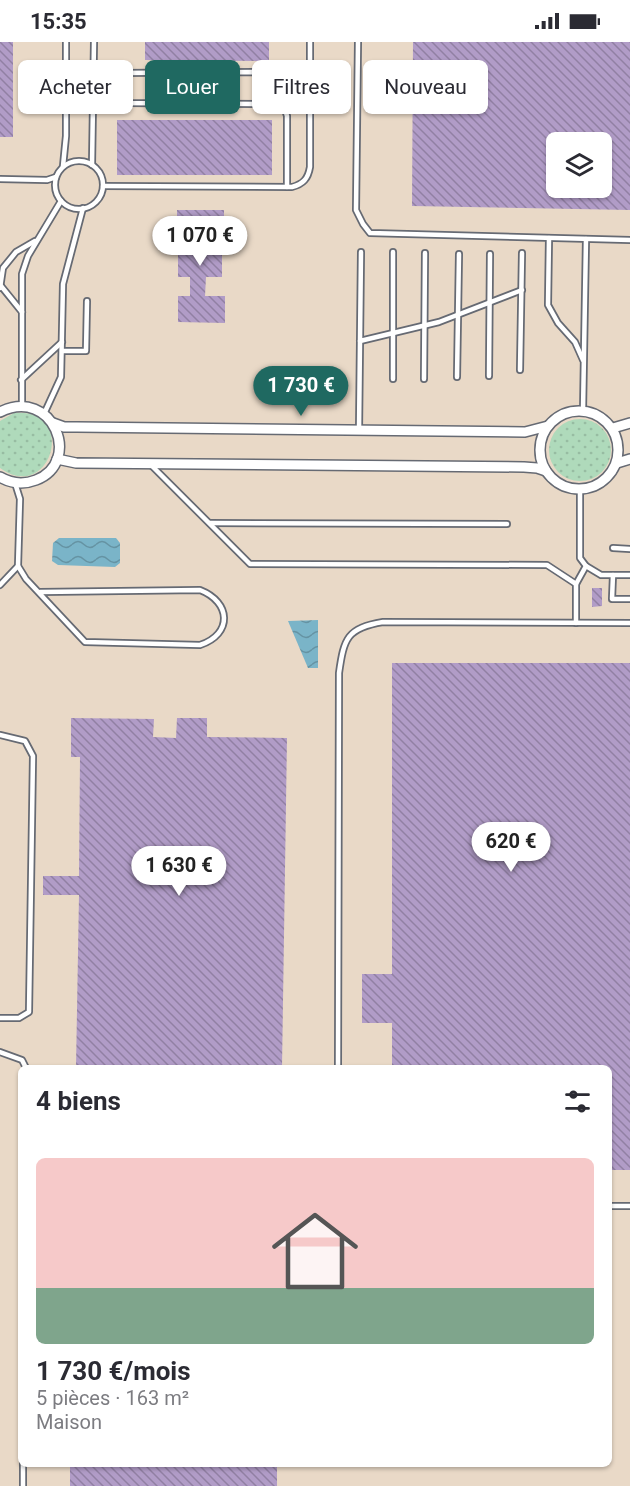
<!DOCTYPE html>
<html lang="fr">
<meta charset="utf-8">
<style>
:root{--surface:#fff;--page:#f2f2f3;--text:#2b2b33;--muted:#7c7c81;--line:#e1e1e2;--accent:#1f6961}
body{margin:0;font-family:Roboto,sans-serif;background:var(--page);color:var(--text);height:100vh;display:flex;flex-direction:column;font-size:22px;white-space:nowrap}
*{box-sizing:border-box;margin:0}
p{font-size:20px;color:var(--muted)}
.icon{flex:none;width:33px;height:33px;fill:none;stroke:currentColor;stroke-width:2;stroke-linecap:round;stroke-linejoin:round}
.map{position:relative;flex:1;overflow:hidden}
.panel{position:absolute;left:18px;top:1023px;width:594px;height:402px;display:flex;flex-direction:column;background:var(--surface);border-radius:9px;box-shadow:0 2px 4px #0004}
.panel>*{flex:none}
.guide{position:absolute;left:18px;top:18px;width:594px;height:54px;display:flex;gap:12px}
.controls{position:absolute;left:546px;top:90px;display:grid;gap:12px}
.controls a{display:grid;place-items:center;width:66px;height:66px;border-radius:9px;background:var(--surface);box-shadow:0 2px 4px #0004;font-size:30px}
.price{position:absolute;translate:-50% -51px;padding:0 14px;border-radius:21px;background:#fff;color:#222;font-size:20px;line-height:39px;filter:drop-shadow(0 2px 3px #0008)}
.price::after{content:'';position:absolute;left:50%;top:36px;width:18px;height:14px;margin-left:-9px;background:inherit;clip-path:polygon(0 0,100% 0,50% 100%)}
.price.current{background:var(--accent);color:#fff}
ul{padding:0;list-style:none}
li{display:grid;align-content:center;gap:12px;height:318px;padding:0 18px}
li+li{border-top:2px solid var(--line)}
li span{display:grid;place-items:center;height:186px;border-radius:9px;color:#555}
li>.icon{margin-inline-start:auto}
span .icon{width:108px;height:108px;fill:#fffc;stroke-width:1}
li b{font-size:26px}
h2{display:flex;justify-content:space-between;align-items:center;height:72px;padding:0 18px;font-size:26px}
.pill{padding:0 21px;border-radius:9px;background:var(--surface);box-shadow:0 2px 4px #0004;font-size:21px;line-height:54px}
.pill.current{background:var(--accent);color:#fff}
.status{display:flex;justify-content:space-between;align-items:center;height:42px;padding:0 30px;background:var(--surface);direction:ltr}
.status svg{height:16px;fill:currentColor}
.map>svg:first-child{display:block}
</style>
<div class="status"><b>15:35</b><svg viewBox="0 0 49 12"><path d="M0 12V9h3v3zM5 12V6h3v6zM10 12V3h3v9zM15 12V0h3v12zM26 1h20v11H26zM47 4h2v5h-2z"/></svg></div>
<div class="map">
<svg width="630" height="1444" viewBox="0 0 630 1444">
<defs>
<pattern id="grass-dots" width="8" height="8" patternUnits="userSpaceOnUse" patternTransform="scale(1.5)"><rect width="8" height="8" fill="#afdabb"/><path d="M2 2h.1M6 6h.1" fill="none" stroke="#97bca2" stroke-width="1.8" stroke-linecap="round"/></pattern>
<pattern id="water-waves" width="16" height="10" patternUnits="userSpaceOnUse" patternTransform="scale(1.5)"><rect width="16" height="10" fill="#7ab4c8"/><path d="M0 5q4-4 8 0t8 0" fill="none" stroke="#6593a3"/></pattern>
<pattern id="building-back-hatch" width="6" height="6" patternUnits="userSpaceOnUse" patternTransform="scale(1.5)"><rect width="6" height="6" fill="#b19cc7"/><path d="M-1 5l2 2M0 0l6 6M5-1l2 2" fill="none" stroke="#9180a3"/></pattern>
</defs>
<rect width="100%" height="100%" fill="#e1e5f0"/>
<path fill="#e9d9c7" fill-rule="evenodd" d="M0,0H630V1444H0ZM556,100H602V146H556ZM21,1026H609V1422H21Z"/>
<g fill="url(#grass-dots)">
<path d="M14,371C79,365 51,463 0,426V379Z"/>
<circle cx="580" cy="408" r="31"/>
</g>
<g fill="url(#water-waves)">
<path d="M59,496H116L120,501V521L115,525L58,523L52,519L53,501Z"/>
<path d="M318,578V626H308L288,579Z"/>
</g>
<g fill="url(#building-back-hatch)" fill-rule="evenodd">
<rect x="0" y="0" width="13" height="95"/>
<path d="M145,0H269V19L145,18Z"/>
<path d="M413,0H630V168L412,164ZM556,100H602V146H556Z"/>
<rect x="117" y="78" width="155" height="55"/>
<path d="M177,168H224V191H206V209H222V235H206L205,254H225V281L178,280V254H190V235H178V209H190V191H177Z"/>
<path d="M592,546H602V564L592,565Z"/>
<path d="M392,621H630V1128H609V1026H392V981H362V932H392Z"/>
<path d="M71,676L154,677L153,695L176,696L177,676H207V695L287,696L282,1026H76L79,853H43V834H79L80,715H71Z"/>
<rect x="70" y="1422" width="207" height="22"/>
</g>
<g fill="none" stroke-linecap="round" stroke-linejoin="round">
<g stroke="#666a73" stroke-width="8">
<g id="lane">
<path d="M358,0L356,168L363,182L370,191L630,198"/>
<path d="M273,62V38L266,31L254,30L120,31L115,37L116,55L125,61L273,62C282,62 285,66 287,74V145"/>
<circle cx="79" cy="143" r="24"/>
<path d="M92,123L94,0"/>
<path d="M63,124L66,94V0"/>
<path d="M0,137L47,138L56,135"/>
<path d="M103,144L292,145C303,142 308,137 310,125V0"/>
<path d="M549,196L548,263L558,281L575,300L583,318"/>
<path d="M1,244L22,270"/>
<path d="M0,246L3,226L16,210L35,199"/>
<path d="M360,299L439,280L522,248"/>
<path d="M62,309H86L87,259"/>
<path d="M520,328L522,211"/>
<path d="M489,334L490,212"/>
<path d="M457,335L459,212"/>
<path d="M393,337V210"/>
<path d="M424,337L425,211"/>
<path d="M21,338L62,300"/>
<path d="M22,364V232L28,214L61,159"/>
<path d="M583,369L586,197"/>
<path d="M44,372L61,335L63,242L83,166"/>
<path d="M359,389L361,210"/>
<path d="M151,423L250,522L547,523L576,542"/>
<path d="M210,481L507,482"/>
<path d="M613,506L630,507"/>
<path d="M18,524L26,537L85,600L200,603C233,592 231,560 200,548L40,550"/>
<path d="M586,524L601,533H613L612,557H630"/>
<path d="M613,533H630"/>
<path d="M0,543L18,524L20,457L15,441"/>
<path d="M576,581V542L586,524L580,516V447"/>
<path d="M0,693L25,699L33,714L29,970L19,976H0"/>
<path d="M0,1010L22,1018L26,1026"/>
<path d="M338,1026L339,631C344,596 347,586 383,580L630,581"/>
<path d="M609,1164H630"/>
<path d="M23,1444V1422"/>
</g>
</g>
<g stroke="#666a73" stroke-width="12">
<g id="street">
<circle cx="579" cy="408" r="39"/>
<path d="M0,370C53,344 83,420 36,438C23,443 12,442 0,435"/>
<path d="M53,381L64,385H77L525,390L548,384"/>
<path d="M613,386L630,381"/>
<path d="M57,417L76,421L524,425L537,426L546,429"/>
<path d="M617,421L630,417"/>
</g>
</g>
<use href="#lane" stroke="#fff" stroke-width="4.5"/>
<use href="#street" stroke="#fff" stroke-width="9"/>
</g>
</svg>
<div class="controls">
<a><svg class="icon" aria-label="layers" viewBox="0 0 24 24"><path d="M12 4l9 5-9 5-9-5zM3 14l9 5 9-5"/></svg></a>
</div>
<b class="price" style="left:200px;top:225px">1 070 €</b>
<b class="price current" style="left:301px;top:375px">1 730 €</b>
<b class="price" style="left:511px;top:831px">620 €</b>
<b class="price" style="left:179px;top:855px">1 630 €</b>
<div class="guide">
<a class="pill">Acheter</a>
<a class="pill current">Louer</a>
<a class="pill">Filtres</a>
<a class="pill">Nouveau</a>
</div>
<section class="panel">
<h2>4 biens<svg class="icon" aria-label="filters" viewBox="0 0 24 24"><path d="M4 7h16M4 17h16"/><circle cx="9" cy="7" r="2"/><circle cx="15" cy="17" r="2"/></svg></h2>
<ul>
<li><span style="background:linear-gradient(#f6c9c9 70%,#7fa58c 0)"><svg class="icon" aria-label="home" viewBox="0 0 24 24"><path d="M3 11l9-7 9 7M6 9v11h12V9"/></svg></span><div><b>1 730 €/mois</b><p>5 pièces · 163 m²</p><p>Maison</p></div></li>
</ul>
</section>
</div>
